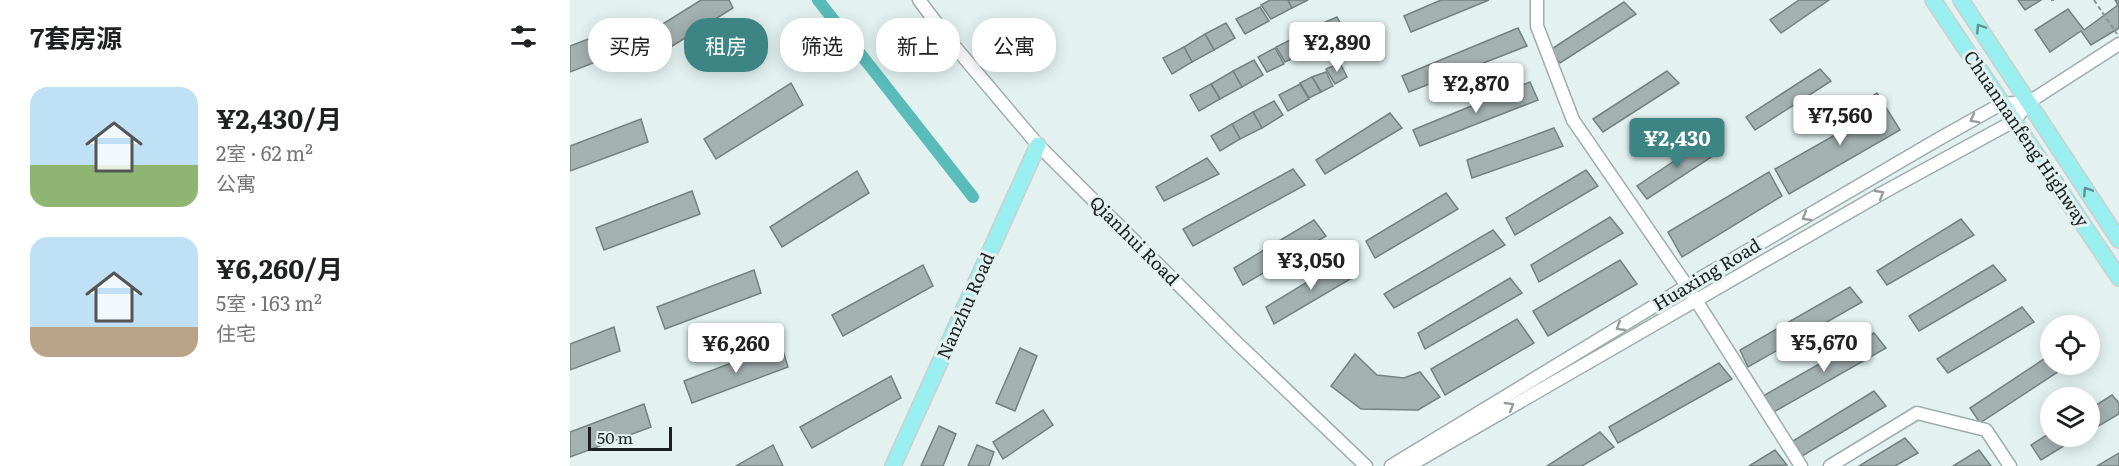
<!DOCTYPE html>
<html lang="zh">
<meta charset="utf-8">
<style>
:root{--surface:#fff;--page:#f2f2f2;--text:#202124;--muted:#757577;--accent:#3d8585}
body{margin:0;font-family:Literata,"Noto Sans SC",serif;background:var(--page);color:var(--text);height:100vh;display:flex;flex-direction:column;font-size:22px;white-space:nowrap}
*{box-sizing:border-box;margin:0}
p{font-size:20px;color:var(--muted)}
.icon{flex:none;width:33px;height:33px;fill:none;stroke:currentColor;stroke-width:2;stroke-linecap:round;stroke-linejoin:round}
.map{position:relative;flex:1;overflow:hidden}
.details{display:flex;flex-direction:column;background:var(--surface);width:570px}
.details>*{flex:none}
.top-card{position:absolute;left:18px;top:18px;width:570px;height:54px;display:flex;gap:12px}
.tools{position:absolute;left:1470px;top:315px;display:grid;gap:12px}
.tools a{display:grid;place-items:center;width:60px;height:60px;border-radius:50%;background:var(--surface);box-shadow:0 3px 15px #0003;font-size:30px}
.scale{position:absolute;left:18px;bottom:15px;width:84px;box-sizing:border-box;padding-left:6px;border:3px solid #1b2020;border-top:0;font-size:16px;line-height:21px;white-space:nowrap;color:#1b2020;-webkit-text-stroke:4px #e3f2f1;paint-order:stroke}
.price{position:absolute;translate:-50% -51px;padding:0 14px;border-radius:6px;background:#fff;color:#222;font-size:20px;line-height:39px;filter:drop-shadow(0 2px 3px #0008)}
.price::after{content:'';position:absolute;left:50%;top:36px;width:18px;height:14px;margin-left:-9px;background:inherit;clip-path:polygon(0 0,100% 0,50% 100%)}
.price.selected{background:var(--accent);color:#fff}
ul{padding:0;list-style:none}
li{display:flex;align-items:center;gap:18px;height:150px;padding:0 30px}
li span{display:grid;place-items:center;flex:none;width:168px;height:120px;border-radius:18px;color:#555}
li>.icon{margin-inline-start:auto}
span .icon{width:72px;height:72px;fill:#fffc;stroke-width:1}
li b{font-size:26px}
h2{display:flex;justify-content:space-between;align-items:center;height:72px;padding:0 30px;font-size:26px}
.tag{padding:0 21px;border-radius:24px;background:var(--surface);box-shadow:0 3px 15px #0003;font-size:21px;line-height:54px}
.tag.selected{background:var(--accent);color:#fff}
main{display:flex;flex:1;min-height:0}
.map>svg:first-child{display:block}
</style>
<main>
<section class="details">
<h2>7套房源<svg class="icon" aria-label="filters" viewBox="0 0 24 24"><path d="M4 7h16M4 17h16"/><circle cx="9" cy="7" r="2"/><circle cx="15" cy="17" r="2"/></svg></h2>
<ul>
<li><span style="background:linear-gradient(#bfe0f5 65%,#8fb573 0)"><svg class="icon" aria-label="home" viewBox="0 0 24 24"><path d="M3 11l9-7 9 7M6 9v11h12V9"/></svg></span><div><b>¥2,430/月</b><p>2室 · 62 m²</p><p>公寓</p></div></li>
<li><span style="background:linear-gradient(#bfe0f5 75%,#b9a48a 0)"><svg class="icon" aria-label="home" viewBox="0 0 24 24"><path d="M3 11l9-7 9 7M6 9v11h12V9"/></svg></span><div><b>¥6,260/月</b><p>5室 · 163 m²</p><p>住宅</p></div></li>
</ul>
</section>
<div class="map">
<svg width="1549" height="466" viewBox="0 0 1549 466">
<rect width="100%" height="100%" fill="#e3f2f1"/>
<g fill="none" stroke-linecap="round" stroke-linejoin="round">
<path stroke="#59bcbb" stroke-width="12" d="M248,0L403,197"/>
</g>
<g fill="#a4b1b1" stroke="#748181" stroke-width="1.5">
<path d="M131,0H159L163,8L77,62L64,42Z"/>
<path d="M700,0H718L722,8L701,19L691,5Z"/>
<path d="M718,0H738L722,8Z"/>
<path d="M871,0H919L841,32L834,16Z"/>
<path d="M1229,0H1259L1211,33L1200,20Z"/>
<path d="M1448,0H1471L1455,10Z"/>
<path d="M1545,0H1549V28L1521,45L1511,31L1480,52L1465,30L1498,9L1514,30L1548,5Z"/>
<path d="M1054,2L1066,14L990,63L980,50Z"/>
<path d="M690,7L699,21L675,34L666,19Z"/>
<path d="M767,17L775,31L763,38L753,23Z"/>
<path d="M656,23L665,38L644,50L635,34Z"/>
<path d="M749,25L758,39L734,52L725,37Z"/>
<path d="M948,28L957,46L839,92L832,76Z"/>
<path d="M635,34L644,50L622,62L614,47Z"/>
<path d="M21,38L28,61L0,72V46Z"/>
<path d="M724,38L732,54L715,62L706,47Z"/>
<path d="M614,47L622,62L602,74L593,58Z"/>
<path d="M705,48L714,64L697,72L688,57Z"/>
<path d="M684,60L693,75L672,87L663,71Z"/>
<path d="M770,63L777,77L765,84L756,69Z"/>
<path d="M1250,69L1261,81L1185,130L1176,117Z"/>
<path d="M663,71L672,87L650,99L641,84Z"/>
<path d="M1097,71L1109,83L1033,132L1023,119Z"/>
<path d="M756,72L763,86L751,92L742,77Z"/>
<path d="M742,77L751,92L739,98L730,83Z"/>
<path d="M960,82L968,100L850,146L843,130Z"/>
<path d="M221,83L233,105L146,159L134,139Z"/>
<path d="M641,84L650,99L629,111L620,95Z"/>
<path d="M730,84L739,99L718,111L709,95Z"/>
<path d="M1307,93L1330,130L1219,194L1205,169L1295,118L1287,106Z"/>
<path d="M704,101L713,115L692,128L683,112Z"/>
<path d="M683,112L692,128L670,139L662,124Z"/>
<path d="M820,113L832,128L755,174L746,160Z"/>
<path d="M71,119L78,142L0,171V146Z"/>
<path d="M662,124L670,139L650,151L641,136Z"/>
<path d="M984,128L993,146L902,178L897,160Z"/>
<path d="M1137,139L1146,154L1077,199L1067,186Z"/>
<path d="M637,158L649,174L594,201L586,187Z"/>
<path d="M723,169L735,185L623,246L613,229Z"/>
<path d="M1016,170L1028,186L945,235L936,218Z"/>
<path d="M287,171L299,193L212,247L200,227Z"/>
<path d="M1199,172L1212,196L1112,257L1098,232Z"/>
<path d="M122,191L130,214L34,250L26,228Z"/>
<path d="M876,193L888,209L805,258L796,241Z"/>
<path d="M1040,217L1053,233L969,282L961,265Z"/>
<path d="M1391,219L1404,235L1317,285L1307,271Z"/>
<path d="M744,220L756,236L673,285L664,268Z"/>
<path d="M923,230L935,245L824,308L814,294Z"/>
<path d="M775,259L787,275L704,324L696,307Z"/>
<path d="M1050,260L1067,284L978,336L963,311Z"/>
<path d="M353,265L363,286L273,336L262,315Z"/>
<path d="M1423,265L1436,280L1349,331L1339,316Z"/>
<path d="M184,270L191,293L95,329L87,307Z"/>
<path d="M940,278L952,293L855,349L848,333Z"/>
<path d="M1280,287L1292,302L1178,367L1170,350Z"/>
<path d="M1452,307L1464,322L1378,373L1367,359Z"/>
<path d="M947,319L964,343L875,395L861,369Z"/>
<path d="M44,327L50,351L0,370V344Z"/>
<path d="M1304,333L1316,348L1202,413L1193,396Z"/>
<path d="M211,344L218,367L122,403L114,381Z"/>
<path d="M450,348L467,356L445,411L426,403Z"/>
<path d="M785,354L807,375L834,378L850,372L870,397L848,410L791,409L761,386Z"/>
<path d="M1480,355V364H1500L1410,423L1400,408Z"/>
<path d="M1149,363L1162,379L1048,443L1039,427Z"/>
<path d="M321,376L331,398L242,448L230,427Z"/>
<path d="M1304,391L1316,406L1232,456L1223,441Z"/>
<path d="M1542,395L1549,403V414L1520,431V409Z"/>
<path d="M74,404L81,427L0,457V432Z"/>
<path d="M473,410L483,425L433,459L423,442Z"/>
<path d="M369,426L386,434L373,466H351Z"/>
<path d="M1030,432L1044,447L1012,466H977Z"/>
<path d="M1480,433V436H1510L1471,460L1461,445Z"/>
<path d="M1335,438L1348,453L1325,466H1289Z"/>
<path d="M203,445L213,466H166Z"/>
<path d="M407,445L424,452L419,466H398Z"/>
<path d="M1205,450L1217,465L1179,466Z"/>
<path d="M1409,450L1421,466H1383Z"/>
<path d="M1549,453V466H1527Z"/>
</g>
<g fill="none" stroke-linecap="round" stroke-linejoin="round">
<g stroke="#9eacac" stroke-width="15">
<g id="minor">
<path d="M349,0L380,41L468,145L666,342L796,466"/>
<path d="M967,0V26L1003,120L1117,286L1231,466"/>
<path d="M821,466L1117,286L1367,140L1431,104L1459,102"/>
<path d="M835,466L842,464L1314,192L1444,121L1459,102L1549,44"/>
<path d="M1260,466L1347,413L1416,430L1440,466"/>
</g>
</g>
<g stroke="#cdcece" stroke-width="18">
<g id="major">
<path d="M1363,0L1549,278"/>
<path d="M1391,0L1549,240"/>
<path d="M323,466L468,145"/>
</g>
</g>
<g stroke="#8a9494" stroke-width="2" stroke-dasharray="4.5 3" stroke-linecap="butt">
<path d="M1481,0H1484"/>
<path d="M1524,0L1547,34"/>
</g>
<use href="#minor" stroke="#fff" stroke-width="12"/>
<use href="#major" stroke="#99efef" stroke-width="15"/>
</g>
<defs><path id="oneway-chevron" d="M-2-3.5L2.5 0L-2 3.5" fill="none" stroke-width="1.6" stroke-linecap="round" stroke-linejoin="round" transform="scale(1.5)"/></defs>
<g stroke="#609292">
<use href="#oneway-chevron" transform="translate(1410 28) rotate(-123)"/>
<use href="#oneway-chevron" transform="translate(1517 191) rotate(-123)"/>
</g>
<g stroke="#989b9b">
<use href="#oneway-chevron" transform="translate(1404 119) rotate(151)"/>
<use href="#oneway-chevron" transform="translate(1310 194) rotate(-30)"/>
<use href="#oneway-chevron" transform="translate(1236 217) rotate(150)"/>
<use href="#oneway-chevron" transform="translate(1050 327) rotate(149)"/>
<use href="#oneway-chevron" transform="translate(940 406) rotate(-30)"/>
</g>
<g text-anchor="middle" stroke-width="6" stroke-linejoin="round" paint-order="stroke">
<g font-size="18" fill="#1b2020" stroke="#e3f2f1">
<text transform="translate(1456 139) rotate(56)" y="6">Chuannanfeng Highway</text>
<text transform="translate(564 241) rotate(45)" y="6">Qianhui Road</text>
<text transform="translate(1137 275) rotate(-31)" y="6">Huaxing Road</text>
<text transform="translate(396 306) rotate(-66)" y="6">Nanzhu Road</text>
</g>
</g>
</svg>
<div class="tools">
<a><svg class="icon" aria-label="locate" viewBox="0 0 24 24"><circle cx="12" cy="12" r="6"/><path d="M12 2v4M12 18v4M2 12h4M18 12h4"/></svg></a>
<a><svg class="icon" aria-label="layers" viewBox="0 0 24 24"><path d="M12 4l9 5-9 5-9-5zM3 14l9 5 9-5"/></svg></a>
</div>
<div class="scale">50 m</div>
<b class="price" style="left:767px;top:73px">¥2,890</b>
<b class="price" style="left:906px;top:114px">¥2,870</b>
<b class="price" style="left:1270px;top:146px">¥7,560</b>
<b class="price selected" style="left:1107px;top:169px">¥2,430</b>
<b class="price" style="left:741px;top:291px">¥3,050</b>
<b class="price" style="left:1254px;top:373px">¥5,670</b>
<b class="price" style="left:166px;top:374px">¥6,260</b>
<div class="top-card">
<a class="tag">买房</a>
<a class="tag selected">租房</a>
<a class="tag">筛选</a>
<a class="tag">新上</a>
<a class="tag">公寓</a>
</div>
</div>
</main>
